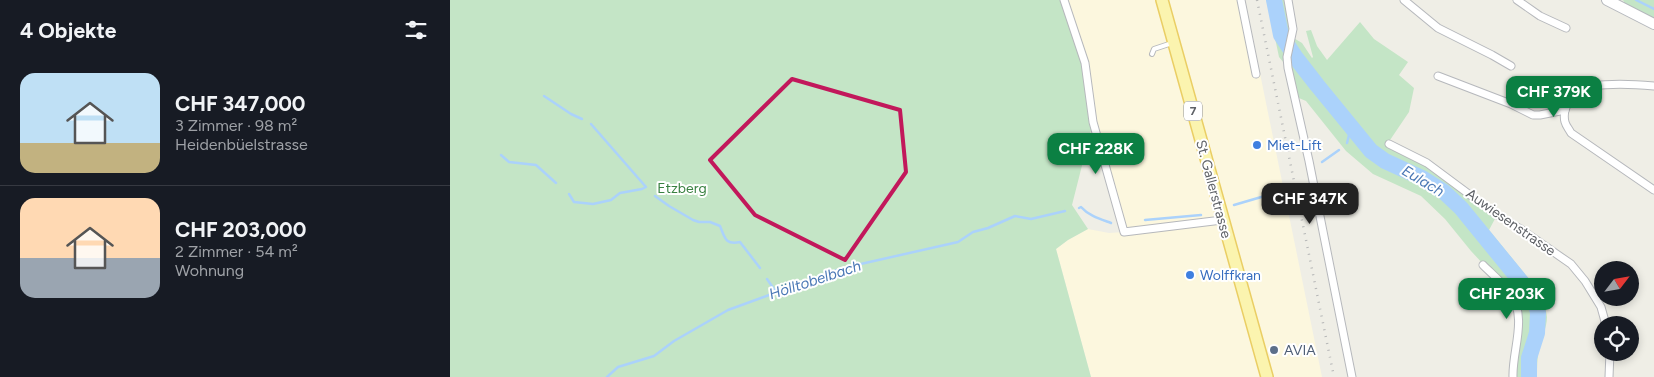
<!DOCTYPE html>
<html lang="de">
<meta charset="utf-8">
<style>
:root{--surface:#171b24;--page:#20242c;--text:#f1f3f6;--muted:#9ea1a6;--line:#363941;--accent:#0b8043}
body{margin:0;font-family:Figtree,sans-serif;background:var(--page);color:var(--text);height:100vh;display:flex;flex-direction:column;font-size:19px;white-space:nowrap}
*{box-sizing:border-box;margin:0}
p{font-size:16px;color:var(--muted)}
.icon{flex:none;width:28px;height:28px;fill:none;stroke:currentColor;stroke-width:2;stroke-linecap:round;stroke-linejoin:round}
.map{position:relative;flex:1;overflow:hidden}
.side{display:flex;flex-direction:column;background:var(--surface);width:450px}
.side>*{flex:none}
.needle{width:32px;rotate:59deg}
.fabs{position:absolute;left:1144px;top:261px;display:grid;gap:10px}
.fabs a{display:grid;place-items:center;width:45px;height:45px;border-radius:50%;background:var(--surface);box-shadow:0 2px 8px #0003;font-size:25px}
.price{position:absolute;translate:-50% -42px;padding:0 11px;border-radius:10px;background:var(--accent);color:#fff;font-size:16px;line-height:32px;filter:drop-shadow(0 1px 2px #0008)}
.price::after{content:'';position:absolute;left:50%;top:30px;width:15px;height:11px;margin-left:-8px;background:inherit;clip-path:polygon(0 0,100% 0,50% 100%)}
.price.active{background:#222;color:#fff}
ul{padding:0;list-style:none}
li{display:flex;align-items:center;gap:15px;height:125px;padding:0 20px}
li+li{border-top:1px solid var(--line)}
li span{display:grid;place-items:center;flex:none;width:140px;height:100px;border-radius:15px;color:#555}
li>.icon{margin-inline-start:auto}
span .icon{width:60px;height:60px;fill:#fffc;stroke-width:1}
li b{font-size:21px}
h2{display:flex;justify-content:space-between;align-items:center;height:60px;padding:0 20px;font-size:21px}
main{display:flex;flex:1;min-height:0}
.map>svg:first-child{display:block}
</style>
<main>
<section class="side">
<h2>4 Objekte<svg class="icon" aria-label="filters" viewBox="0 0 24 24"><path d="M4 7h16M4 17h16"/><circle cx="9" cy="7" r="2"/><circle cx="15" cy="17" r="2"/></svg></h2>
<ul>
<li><span style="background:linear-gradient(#bfe0f5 70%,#c2b280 0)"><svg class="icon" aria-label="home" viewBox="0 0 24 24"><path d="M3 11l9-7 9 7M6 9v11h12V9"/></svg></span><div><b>CHF 347,000</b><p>3 Zimmer · 98 m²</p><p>Heidenbüelstrasse</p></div></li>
<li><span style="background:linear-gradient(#ffd9b3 60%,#9aa5b1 0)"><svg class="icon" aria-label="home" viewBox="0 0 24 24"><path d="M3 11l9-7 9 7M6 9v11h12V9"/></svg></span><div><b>CHF 203,000</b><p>2 Zimmer · 54 m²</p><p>Wohnung</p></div></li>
</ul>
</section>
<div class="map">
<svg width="1204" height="377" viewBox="0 0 1204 377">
<rect width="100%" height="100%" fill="#efeee6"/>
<path fill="#fcf7de" d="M614,0H795L872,377H641L606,249L618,240L638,229L659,233L674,232Z"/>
<g fill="#c4e5c6">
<path d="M0,0H614L635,63L643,122L622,205L638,229L618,240L606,249L641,377H0Z"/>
<path d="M817,0H838L842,37L852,43L862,58L863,57L856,31L861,30L867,46L877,60L910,22L924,39L958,62L949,75L964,88L959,112L938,143L977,163L1047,215L1039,230L1088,290C1092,298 1096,308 1097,317C1097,328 1091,338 1089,349C1087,358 1087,368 1087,377H1063L1069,327L1061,294L1021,251L995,219L971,196L923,174L896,151L856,101L844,96L838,68L829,57Z"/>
<path d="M1172,0H1204V19L1173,4L1174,1Z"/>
</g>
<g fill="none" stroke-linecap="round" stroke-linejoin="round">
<g stroke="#abd2fb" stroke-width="2.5">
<path d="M1186,0L1204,9"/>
<path d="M94,96L121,114L132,119"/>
<path d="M897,143L901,127"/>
<path d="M51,155L59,162L86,165L106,183"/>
<path d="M872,162L889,150"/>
<path d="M119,194L124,202L143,204L161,200L170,193L192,189L196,187L141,124"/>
<path d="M205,196L219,206L243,220L249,222H260L270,226C275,238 275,245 290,242L310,268"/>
<path d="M784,205L825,193"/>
<path d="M629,208L631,207C639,216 650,219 661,223"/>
<path d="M695,220L751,215"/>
<path d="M317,279L326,292"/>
<path d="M157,377L168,367L204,356L224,341L278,310L393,268L508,242L523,232L538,228L565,216L581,219L615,211"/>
</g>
<path stroke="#abd2fb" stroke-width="16" d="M824,0L831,35L846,58L867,85L921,151L935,161L972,178L994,192L1011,208L1077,289L1085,300L1088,313L1087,333L1079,358V377"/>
<g stroke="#b6b8bc" stroke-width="6">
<path id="service" d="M702,54L704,49L722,43"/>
</g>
<g stroke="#b6b8bc" stroke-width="9">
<g id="minor">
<path d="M614,0L635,63L643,122L674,232L772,220"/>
<path d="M791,0L806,74"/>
<path d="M838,0L843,29L837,57L838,68L859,161L902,377"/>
<path d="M954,0L988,28L1042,55L1061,66"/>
<path d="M1067,0L1090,16L1116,28"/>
<path d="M988,76L1061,104L1083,115H1090L1115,110"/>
<path d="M1204,86C1184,84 1162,83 1142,86C1126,88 1111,106 1115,122C1116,126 1119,129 1121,133L1204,190"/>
<path d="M939,144L977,163L1047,215L1069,228L1121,264L1135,281L1151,307L1156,325"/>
<path d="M1033,265C1042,274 1053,283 1060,293C1078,318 1062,350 1063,377"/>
<path d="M1159,377L1160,352"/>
</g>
</g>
<g stroke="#b5b8bd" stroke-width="12">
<path id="secondary" d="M1157,0L1204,24"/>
</g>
<g stroke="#eace64" stroke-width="14">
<path id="primary" d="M712,0L817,377"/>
</g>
<use href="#service" stroke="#fff" stroke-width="4"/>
<use href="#minor" stroke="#fff" stroke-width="7"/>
<use href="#secondary" stroke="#fff" stroke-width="10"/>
<use href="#primary" stroke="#fbf4af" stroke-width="11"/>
<path stroke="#b6b7b7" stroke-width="2.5" stroke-dasharray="1 6" stroke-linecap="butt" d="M807,0L884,377"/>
</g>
<path fill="none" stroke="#c2185b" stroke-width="4" stroke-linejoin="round" d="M342,79L450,110L456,172L395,260L305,215L260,160Z"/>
<g fill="#3f7fe0" stroke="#fff" stroke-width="2">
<circle cx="807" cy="145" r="5"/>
<circle cx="740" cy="275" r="5"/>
</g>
<circle fill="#5c6f8a" stroke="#fff" stroke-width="2" cx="824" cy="350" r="5"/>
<g text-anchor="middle" stroke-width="4" stroke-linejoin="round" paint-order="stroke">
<rect fill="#fff" stroke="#8e9094" stroke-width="1" x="734" y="101.5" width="18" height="19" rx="4"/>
<g font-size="12" font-weight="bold" fill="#5e6166">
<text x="743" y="115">7</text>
</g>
<g font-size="14" fill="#366cbe" stroke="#fff" text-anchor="start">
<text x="817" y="150">Miet-Lift</text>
<text x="750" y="280">Wolffkran</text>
</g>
<g font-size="14" fill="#398141" stroke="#fff">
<text x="232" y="193">Etzberg</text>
</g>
<g font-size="14" fill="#5e6166" stroke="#fff">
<text transform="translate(764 189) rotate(75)" y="5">St. Gallerstrasse</text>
<text transform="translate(1061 222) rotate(35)" y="5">Auwiesenstrasse</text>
</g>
<g font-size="14" fill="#4e5e75" stroke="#fff" text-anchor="start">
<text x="834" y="355">AVIA</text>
</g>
<g font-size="15" font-style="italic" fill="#4a78b5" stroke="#fff">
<text transform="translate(973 181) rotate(31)" y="5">Eulach</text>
<text transform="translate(365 280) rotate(-18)" y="5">Hölltobelbach</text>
</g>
</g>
</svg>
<div class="fabs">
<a><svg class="needle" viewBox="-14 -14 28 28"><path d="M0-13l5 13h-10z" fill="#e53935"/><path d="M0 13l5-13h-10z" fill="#9ea1a6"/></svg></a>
<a><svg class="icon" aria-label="locate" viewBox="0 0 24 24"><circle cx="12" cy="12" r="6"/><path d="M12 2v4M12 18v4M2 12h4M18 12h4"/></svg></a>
</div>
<b class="price" style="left:1104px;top:118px">CHF 379K</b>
<b class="price" style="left:646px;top:175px">CHF 228K</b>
<b class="price active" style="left:860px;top:225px">CHF 347K</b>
<b class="price" style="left:1057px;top:320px">CHF 203K</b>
</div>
</main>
